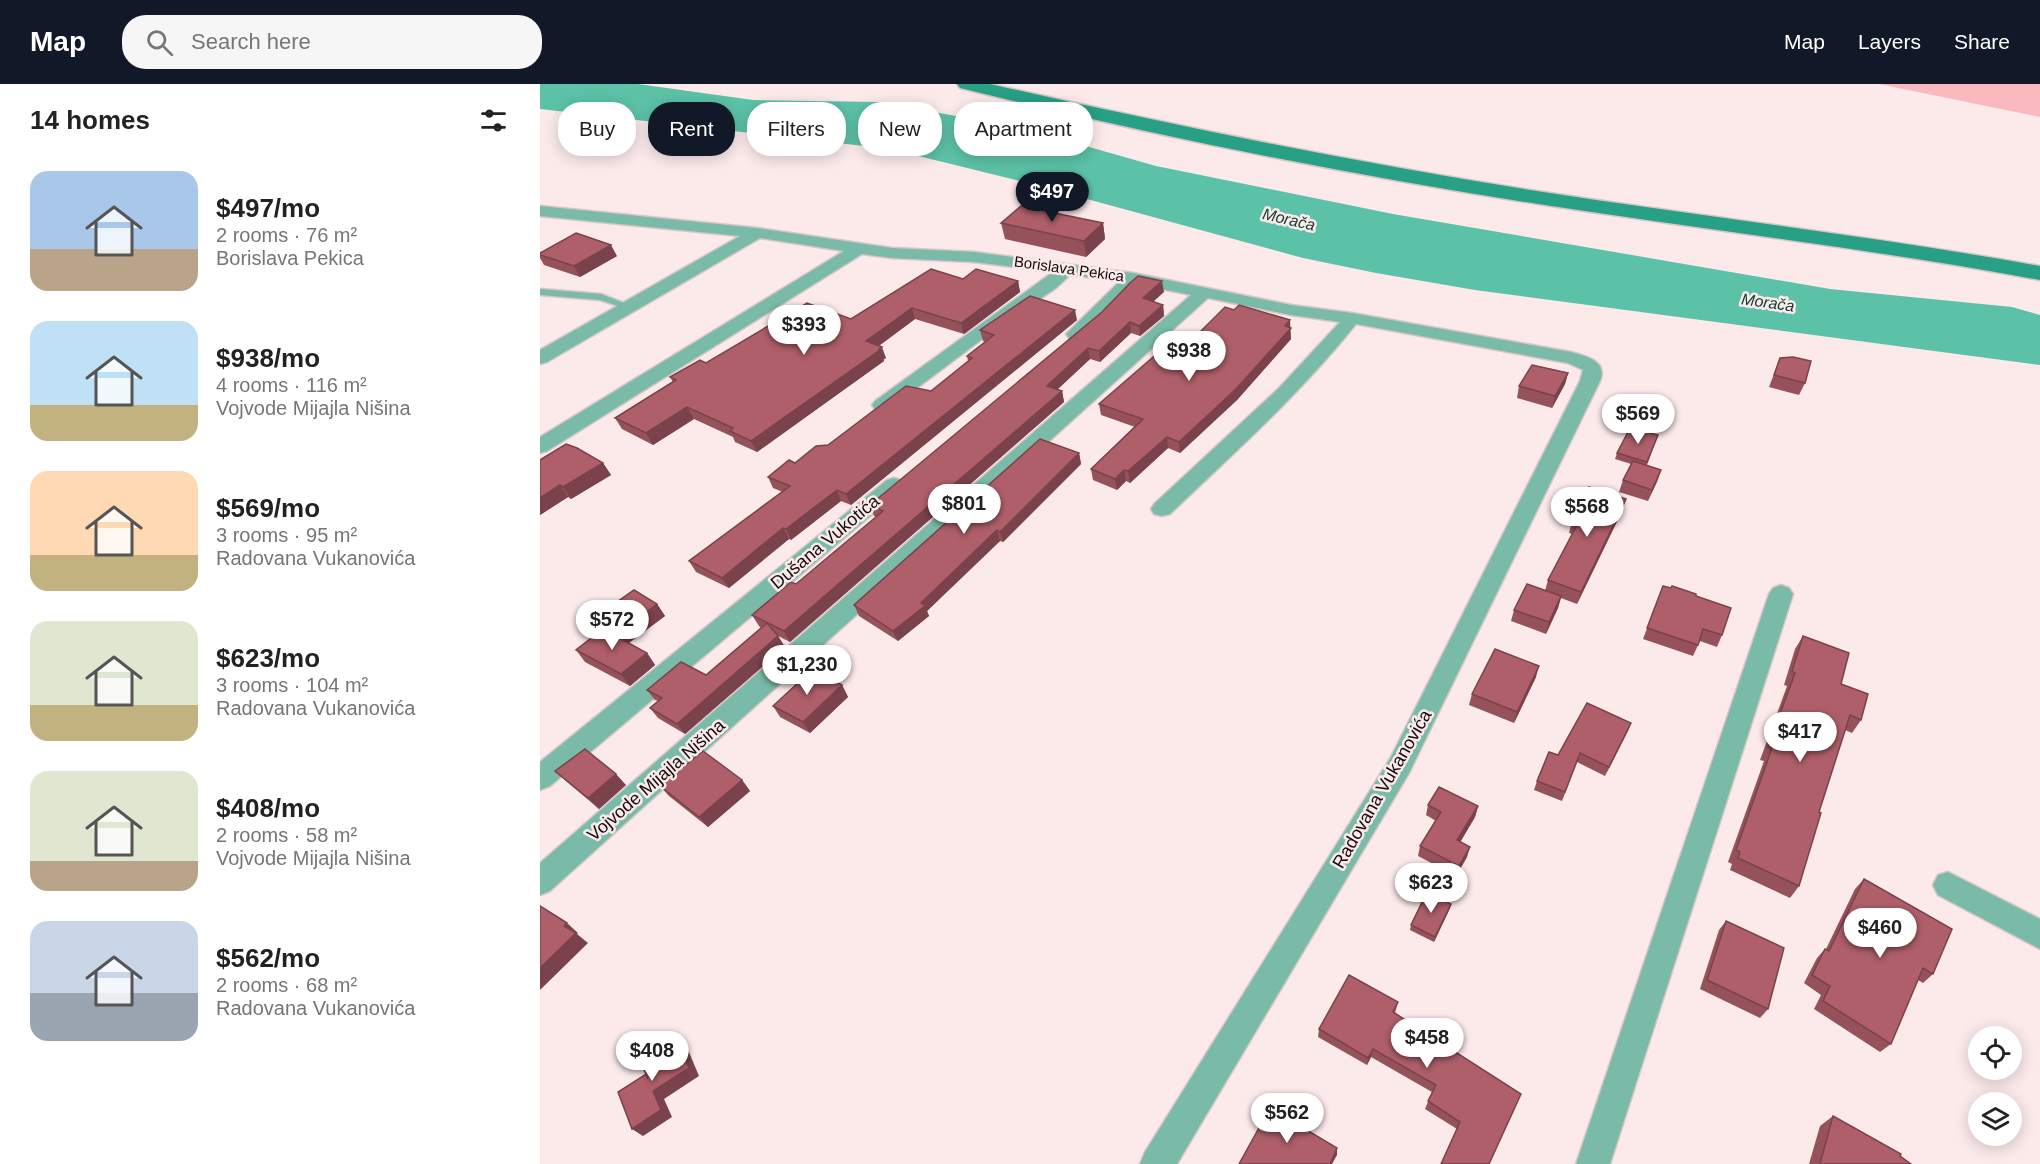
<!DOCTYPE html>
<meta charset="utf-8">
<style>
:root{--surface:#fff;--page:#f6f6f6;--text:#222;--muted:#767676;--accent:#111827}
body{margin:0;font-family:Arial,sans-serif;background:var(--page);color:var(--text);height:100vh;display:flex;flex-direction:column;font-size:22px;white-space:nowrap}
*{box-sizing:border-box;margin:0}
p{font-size:20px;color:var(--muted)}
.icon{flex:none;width:33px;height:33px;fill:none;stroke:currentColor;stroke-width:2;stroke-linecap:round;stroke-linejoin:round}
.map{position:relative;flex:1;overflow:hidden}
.drawer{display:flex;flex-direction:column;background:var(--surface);width:540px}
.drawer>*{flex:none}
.top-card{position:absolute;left:18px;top:18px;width:570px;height:54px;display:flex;gap:12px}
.fabs{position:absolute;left:1428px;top:942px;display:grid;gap:12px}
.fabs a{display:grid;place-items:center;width:54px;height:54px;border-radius:50%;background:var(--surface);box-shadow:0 3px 15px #0003;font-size:30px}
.price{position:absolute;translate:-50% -51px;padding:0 14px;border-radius:21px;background:#fff;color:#222;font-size:20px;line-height:39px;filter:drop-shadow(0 2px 3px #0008)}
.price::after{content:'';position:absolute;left:50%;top:36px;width:18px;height:14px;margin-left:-9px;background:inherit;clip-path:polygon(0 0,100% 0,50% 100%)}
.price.on{background:var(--accent);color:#fff}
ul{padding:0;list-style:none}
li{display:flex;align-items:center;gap:18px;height:150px;padding:0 30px}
li span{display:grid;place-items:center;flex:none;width:168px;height:120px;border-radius:18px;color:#555}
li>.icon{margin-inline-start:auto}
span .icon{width:72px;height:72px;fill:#fffc;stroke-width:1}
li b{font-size:26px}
h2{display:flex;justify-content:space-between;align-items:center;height:72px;padding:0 30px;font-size:26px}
.tag{padding:0 21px;border-radius:24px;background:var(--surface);box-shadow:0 3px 15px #0003;font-size:21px;line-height:54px}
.tag.on{background:var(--accent);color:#fff}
header{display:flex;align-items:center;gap:36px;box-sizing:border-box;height:84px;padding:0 30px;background:var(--accent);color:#fff}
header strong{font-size:28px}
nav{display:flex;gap:33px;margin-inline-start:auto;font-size:21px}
.search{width:420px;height:54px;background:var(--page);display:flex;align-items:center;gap:15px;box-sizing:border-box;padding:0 21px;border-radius:24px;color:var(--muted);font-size:22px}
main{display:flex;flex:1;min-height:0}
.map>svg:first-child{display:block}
</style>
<header>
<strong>Map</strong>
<div class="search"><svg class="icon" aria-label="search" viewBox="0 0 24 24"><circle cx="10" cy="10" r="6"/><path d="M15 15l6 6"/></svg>Search here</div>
<nav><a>Map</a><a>Layers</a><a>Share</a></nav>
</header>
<main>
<section class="drawer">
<h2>14 homes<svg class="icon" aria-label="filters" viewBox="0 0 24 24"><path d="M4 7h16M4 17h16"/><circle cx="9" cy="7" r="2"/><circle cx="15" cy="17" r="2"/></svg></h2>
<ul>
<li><span style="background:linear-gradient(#a9c7e8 65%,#b9a48a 0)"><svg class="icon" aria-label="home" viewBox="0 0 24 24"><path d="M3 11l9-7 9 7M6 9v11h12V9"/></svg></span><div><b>$497/mo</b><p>2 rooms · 76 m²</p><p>Borislava Pekica</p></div></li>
<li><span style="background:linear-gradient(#bfe0f5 70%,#c2b280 0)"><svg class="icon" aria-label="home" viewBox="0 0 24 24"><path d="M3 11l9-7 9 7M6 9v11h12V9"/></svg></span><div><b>$938/mo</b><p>4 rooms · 116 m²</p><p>Vojvode Mijajla Nišina</p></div></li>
<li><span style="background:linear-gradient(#ffd9b3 70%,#c2b280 0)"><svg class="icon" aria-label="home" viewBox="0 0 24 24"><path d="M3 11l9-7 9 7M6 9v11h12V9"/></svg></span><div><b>$569/mo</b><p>3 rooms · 95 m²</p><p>Radovana Vukanovića</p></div></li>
<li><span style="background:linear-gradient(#dfe7d0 70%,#c2b280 0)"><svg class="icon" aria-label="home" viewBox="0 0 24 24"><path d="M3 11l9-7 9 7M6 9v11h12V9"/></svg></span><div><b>$623/mo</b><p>3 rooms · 104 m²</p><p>Radovana Vukanovića</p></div></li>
<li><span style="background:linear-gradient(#dfe7d0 75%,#b9a48a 0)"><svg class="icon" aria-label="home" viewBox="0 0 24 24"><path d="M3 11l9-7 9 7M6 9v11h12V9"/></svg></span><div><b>$408/mo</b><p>2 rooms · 58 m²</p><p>Vojvode Mijajla Nišina</p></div></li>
<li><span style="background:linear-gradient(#c9d6e8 60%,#9aa5b1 0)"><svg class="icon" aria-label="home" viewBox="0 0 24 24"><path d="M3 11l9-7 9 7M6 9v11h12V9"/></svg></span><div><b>$562/mo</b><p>2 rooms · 68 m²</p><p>Radovana Vukanovića</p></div></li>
</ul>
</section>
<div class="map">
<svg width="1500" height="1080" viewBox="0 0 1500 1080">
<rect width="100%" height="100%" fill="#fceaeb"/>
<path fill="#fab9bf" d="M1339,0H1500V33Z"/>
<path fill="#5cc2a7" d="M0,0H98L213,16L340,18L486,45L616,82L853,130L1290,205L1472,223L1500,231V281L935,206L836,189L763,174L492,100L350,65L0,25Z"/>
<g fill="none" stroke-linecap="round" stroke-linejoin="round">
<g stroke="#d7c6c7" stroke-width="3">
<path id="lane" d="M0,205L61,210L94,223L90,226L60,216L0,211Z"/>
</g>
<g stroke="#d7c6c7" stroke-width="3">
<g id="street">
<path d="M0,122L217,144L352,164L434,168L593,189L751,221L812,229L1031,268C1046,272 1068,277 1060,297L869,689L637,1080H600L605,1068L851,673L1040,297L1043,286L1028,279L816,240C760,310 694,369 630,430L622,432L614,430L611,425L614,420L738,305L800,238L751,231L668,214L10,807L0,811V779L651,211L597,200C583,215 549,259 529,254L526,250L580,197L530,191L516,204L457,244L349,325H335L332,321L335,317L513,188L434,178L352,174L322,170L7,367L0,369V353L304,167L220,154L7,278L0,280V266L200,152L0,132Z"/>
<path d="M354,394L361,396L365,401L361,406L10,702L0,706V678L347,396Z"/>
<path d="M1241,501L1249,504L1253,510L1070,1080H1036L1229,510L1233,504Z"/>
<path d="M1408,788L1500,835V865L1398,811L1393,801L1398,791Z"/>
</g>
</g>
<g stroke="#d7c6c7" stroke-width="3">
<path id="secondary" d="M417,0H450C631,41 813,78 997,107C1164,133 1333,152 1500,182V196C1333,165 1166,146 998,120C804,90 610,51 420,4Z"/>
</g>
<use href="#lane" fill="#79bba8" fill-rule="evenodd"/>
<use href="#street" fill="#79bba8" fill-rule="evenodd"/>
<use href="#secondary" fill="#27a085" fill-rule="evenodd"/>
</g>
<g fill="#96525a">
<path d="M461,139H563L565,155L546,173L465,155Z"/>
<path d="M0,169L77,172L40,193L4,181L0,174Z"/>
<path d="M478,197L480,208L424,250L375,235L339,262L346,274L344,275V277L217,368L195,358L193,353L154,335L113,361L82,345L75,334L133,298L130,293L166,279L311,235Z"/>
<path d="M624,208L613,218L623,221L624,232L600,252L591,249L560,278L550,275L517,306L522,307L524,318L250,558L238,552L245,563L145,650L118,634L110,624L118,617L115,616L107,606L166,591L221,544L219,542L212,531L256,500L336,433L334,432L330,421Z"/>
<path d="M537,236L311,421L301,417L251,456L249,455L189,504L156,488L149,477L243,408L233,404L228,393L391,307L428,277L427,272L445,258L443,257L440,246Z"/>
<path d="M750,244L751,255L697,316L640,369L628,364L590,399L586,397L577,406L553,396L551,385L595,343L561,331L559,320Z"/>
<path d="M1240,274L1265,299L1259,311L1229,303Z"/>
<path d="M1028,289L1025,300L1012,324L977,314L979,302Z"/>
<path d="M1118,351L1107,381L1121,386L1108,417L1079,408L1083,396L1091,380L1075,375L1077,369Z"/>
<path d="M539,369L541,380L463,458L460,457L387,527L389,532L358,557L319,532L314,521Z"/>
<path d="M0,376L63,379L71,391L31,415L28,413L0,431Z"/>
<path d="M1082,427L1037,520L1021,514L1018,524L1006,550L971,537L974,526L1005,507L1008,496L1032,450L1029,449L1032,437Z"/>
<path d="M1123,502L1156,512L1182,551L1177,563L1160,557L1153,572L1103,555Z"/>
<path d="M117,520L125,532L88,559L107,569L115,581L90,602L45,578L36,566L61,546L53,535Z"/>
<path d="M1263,552L1301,600L1321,636L1312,649L1305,646L1279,728L1259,802L1250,814L1190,786L1192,780L1188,778L1224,677L1220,676L1247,602L1244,601L1255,565Z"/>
<path d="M996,593L974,639L929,621L932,610Z"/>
<path d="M302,601L308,613L270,649L240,633L233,622Z"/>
<path d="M1091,639L1065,692L1037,678L1022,717L994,706L997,697L1018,671Z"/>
<path d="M15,687L86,701L59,725L26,697Z"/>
<path d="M202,696L210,707L168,743L129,712L120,702Z"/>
<path d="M888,721L938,722L935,733L920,758L927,773L916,792L878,772L880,762L896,737L886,731Z"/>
<path d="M1324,795L1393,890L1383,899L1378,896L1351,960L1340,968L1274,925L1281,911L1264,899L1277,874L1285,865H1286L1315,805Z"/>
<path d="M911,820L910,824L894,858L870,846L871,841Z"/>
<path d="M1186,837L1228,925L1220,934L1160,905L1179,846Z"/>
<path d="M858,918L855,929L981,1010L917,1045L885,1025L892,1008L831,973L827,981L778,953L779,945Z"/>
<path d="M1293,1032L1360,1072L1371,1080H1269L1280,1042Z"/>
</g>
<g fill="#7a424a">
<path d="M563,139L565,155L546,173L544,157Z"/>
<path d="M71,161L77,172L40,193L34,182Z"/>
<path d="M478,197L480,208L424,250L421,239Z"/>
<path d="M622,197L624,208L604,225L603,214Z"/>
<path d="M623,221L624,232L600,252L599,242Z"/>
<path d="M372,224L375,235L330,268L326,257Z"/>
<path d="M535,226L537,236L311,421L306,410Z"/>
<path d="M750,236L751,255L697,316L640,369L639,358Z"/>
<path d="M590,238L591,249L560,278L559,267Z"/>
<path d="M342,263L346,274L344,275V277L217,368L211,357Z"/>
<path d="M548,264L550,275L509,313L507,302Z"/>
<path d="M1028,289L1025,300L1012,324L1015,312Z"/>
<path d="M522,307L524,318L250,558L244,547Z"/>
<path d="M147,323L154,335L113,361L106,349Z"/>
<path d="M627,353L628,364L590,399L588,387Z"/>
<path d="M539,369L541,380L463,458L460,448Z"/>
<path d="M63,379L71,391L31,415L23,403Z"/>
<path d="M584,386L586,397L577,406L575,395Z"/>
<path d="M1121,386L1117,398L1108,417L1112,406Z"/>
<path d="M20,401L28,413L0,431V414Z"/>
<path d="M297,406L301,417L251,456L246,445Z"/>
<path d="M1086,415L1082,427L1037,520L1041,508Z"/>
<path d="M243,444L249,455L189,504L182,494Z"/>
<path d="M457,446L460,457L387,527L389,532L358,557L353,547L381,519Z"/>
<path d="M1021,512L1018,524L1006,550L1009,538Z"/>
<path d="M117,520L125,532L85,562L77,550Z"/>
<path d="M238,552L245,563L145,650L137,640Z"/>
<path d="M107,569L115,581L90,602L81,590Z"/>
<path d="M999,582L996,593L974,639L977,628Z"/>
<path d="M302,601L308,613L270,649L263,638Z"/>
<path d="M1091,639L1087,649L1065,692L1069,683Z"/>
<path d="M76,690L86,701L59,725L48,714Z"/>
<path d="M202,696L210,707L168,743L159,733Z"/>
<path d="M938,722L935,733L915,767L917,756Z"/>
<path d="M930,763L927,773L916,792L919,782Z"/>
<path d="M911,820L910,824L894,858L895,853Z"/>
<path d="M27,839L38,849L37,850L48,859L0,906V884L24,842Z"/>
<path d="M136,953L146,961L159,992L124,1015L132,1033L103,1052L92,1045L113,1007Z"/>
<path d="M833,965L831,973L827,981L828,974Z"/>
<path d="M797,1064V1071L792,1080H790Z"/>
</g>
<g fill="#af5f69" stroke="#7a424a" stroke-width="1.5">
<path d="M481,122L563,139L544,157L461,139Z"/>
<path d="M36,149L71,161L34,182L0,171V169Z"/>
<path d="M391,185L423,195L436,185L478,197L421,239L372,224L326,257L342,263L339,265L340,266L211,357L190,347L193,344L147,323L106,349L75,334L136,296L130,293L160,276L166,279L267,219L311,235Z"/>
<path d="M598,192L622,197L603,214L623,221L599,242L590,238L559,267L548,264L507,302L522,307L244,547L212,531L251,498L256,500L343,427L330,421L562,228L590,199Z"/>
<path d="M490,212L535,226L306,410L297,406L246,445L243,444L182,494L149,477L250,402L228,393L249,376L255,379L276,362L288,361L366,302L391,307L432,274L427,272L454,251L440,246Z"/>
<path d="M699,221L750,236L745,242L751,244L696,305L639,358L627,353L588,387L584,386L575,395L551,385L603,335L559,320L642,248L656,252L685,223L694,226Z"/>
<path d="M1253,273L1271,277L1265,299L1234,291L1240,274Z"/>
<path d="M992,281L1028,289L1015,312L979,302Z"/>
<path d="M1090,344L1118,351L1107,378L1077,369Z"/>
<path d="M500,355L539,369L460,448L457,446L381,519L385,522L353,547L314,521Z"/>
<path d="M26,360L37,364L63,379L23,403L20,401L0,414V376Z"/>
<path d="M1093,377L1121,386L1112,406L1083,396Z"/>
<path d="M1049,403L1086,415L1041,508L1008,496L1038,439L1032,437Z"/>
<path d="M987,500L1021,512L1009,538L974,526Z"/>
<path d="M1123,502L1131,504L1132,502L1156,510V512L1191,524L1182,551L1163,545L1158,561L1107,544Z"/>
<path d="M94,506L117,520L77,550L53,535Z"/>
<path d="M227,539L238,552L137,640L110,624L122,614L107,606L141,578L166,591Z"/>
<path d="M63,545L107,569L81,590L36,566Z"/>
<path d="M1263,552L1309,569L1301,600L1328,610L1321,636L1310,631L1279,728L1281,729L1259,802L1198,774L1200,768L1196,766L1232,664L1228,663L1255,589L1252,587Z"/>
<path d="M955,565L999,582L977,628L932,610Z"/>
<path d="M272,586L302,601L263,638L233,622Z"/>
<path d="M1047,619L1091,639L1069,683L1040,669L1025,708L997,697L1009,668L1018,671Z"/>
<path d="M45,665L76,690L48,714L15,687Z"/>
<path d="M163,667L202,696L159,733L120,702Z"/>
<path d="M899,703L938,722L917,756L930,763L919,782L880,762L901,728L888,721Z"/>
<path d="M1324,795L1412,845L1393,890L1383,884L1351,960L1283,917L1290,902L1272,891L1285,865L1289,867Z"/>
<path d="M887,808L911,820L895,853L871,841Z"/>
<path d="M0,822L27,839L24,842L36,849L0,884Z"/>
<path d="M1186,837L1244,864L1228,925L1167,896Z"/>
<path d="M809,891L858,918L853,928L981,1010L949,1080H901L920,1038L888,1017L896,1001L833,965L828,974L779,945Z"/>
<path d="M136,953L149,984L113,1007L121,1026L92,1045L78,1008L106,990L108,995L100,975Z"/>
<path d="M730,1024L797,1064L790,1080H699Z"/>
<path d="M1293,1032L1361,1070L1360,1072L1371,1080H1280Z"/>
</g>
<g text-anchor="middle" stroke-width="5" stroke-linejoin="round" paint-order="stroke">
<g font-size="15" fill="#140b0c" stroke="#fceaeb">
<text transform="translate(529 185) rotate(8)" y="5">Borislava Pekica</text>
</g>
<g font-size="16" font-style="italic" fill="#0c3b30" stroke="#fceaeb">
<text transform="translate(749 135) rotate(13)" y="6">Morača</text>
<text transform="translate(1228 218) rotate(8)" y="6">Morača</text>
</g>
<g font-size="18" fill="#140b0c" stroke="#fceaeb">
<text transform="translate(285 458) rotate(-40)" y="6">Dušana Vukotića</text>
<text transform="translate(116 696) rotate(-41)" y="6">Vojvode Mijajla Nišina</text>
<text transform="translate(842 705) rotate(-60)" y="6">Radovana Vukanovića</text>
</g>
</g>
</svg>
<div class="fabs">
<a><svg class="icon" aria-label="locate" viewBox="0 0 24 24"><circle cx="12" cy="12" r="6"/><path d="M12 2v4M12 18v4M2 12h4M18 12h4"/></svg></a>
<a><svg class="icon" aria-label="layers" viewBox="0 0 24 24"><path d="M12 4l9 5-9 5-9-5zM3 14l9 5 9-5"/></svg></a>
</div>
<b class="price on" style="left:512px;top:139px">$497</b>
<b class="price" style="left:264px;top:272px">$393</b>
<b class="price" style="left:649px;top:298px">$938</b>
<b class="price" style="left:1098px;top:361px">$569</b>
<b class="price" style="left:424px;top:451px">$801</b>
<b class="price" style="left:1047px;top:454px">$568</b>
<b class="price" style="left:72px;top:567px">$572</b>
<b class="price" style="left:267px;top:612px">$1,230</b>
<b class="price" style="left:1260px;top:679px">$417</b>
<b class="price" style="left:891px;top:830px">$623</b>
<b class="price" style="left:1340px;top:875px">$460</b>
<b class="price" style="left:887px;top:985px">$458</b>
<b class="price" style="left:112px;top:998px">$408</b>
<b class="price" style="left:747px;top:1060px">$562</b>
<div class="top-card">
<a class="tag">Buy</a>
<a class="tag on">Rent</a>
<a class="tag">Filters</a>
<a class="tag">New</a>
<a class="tag">Apartment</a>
</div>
</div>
</main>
